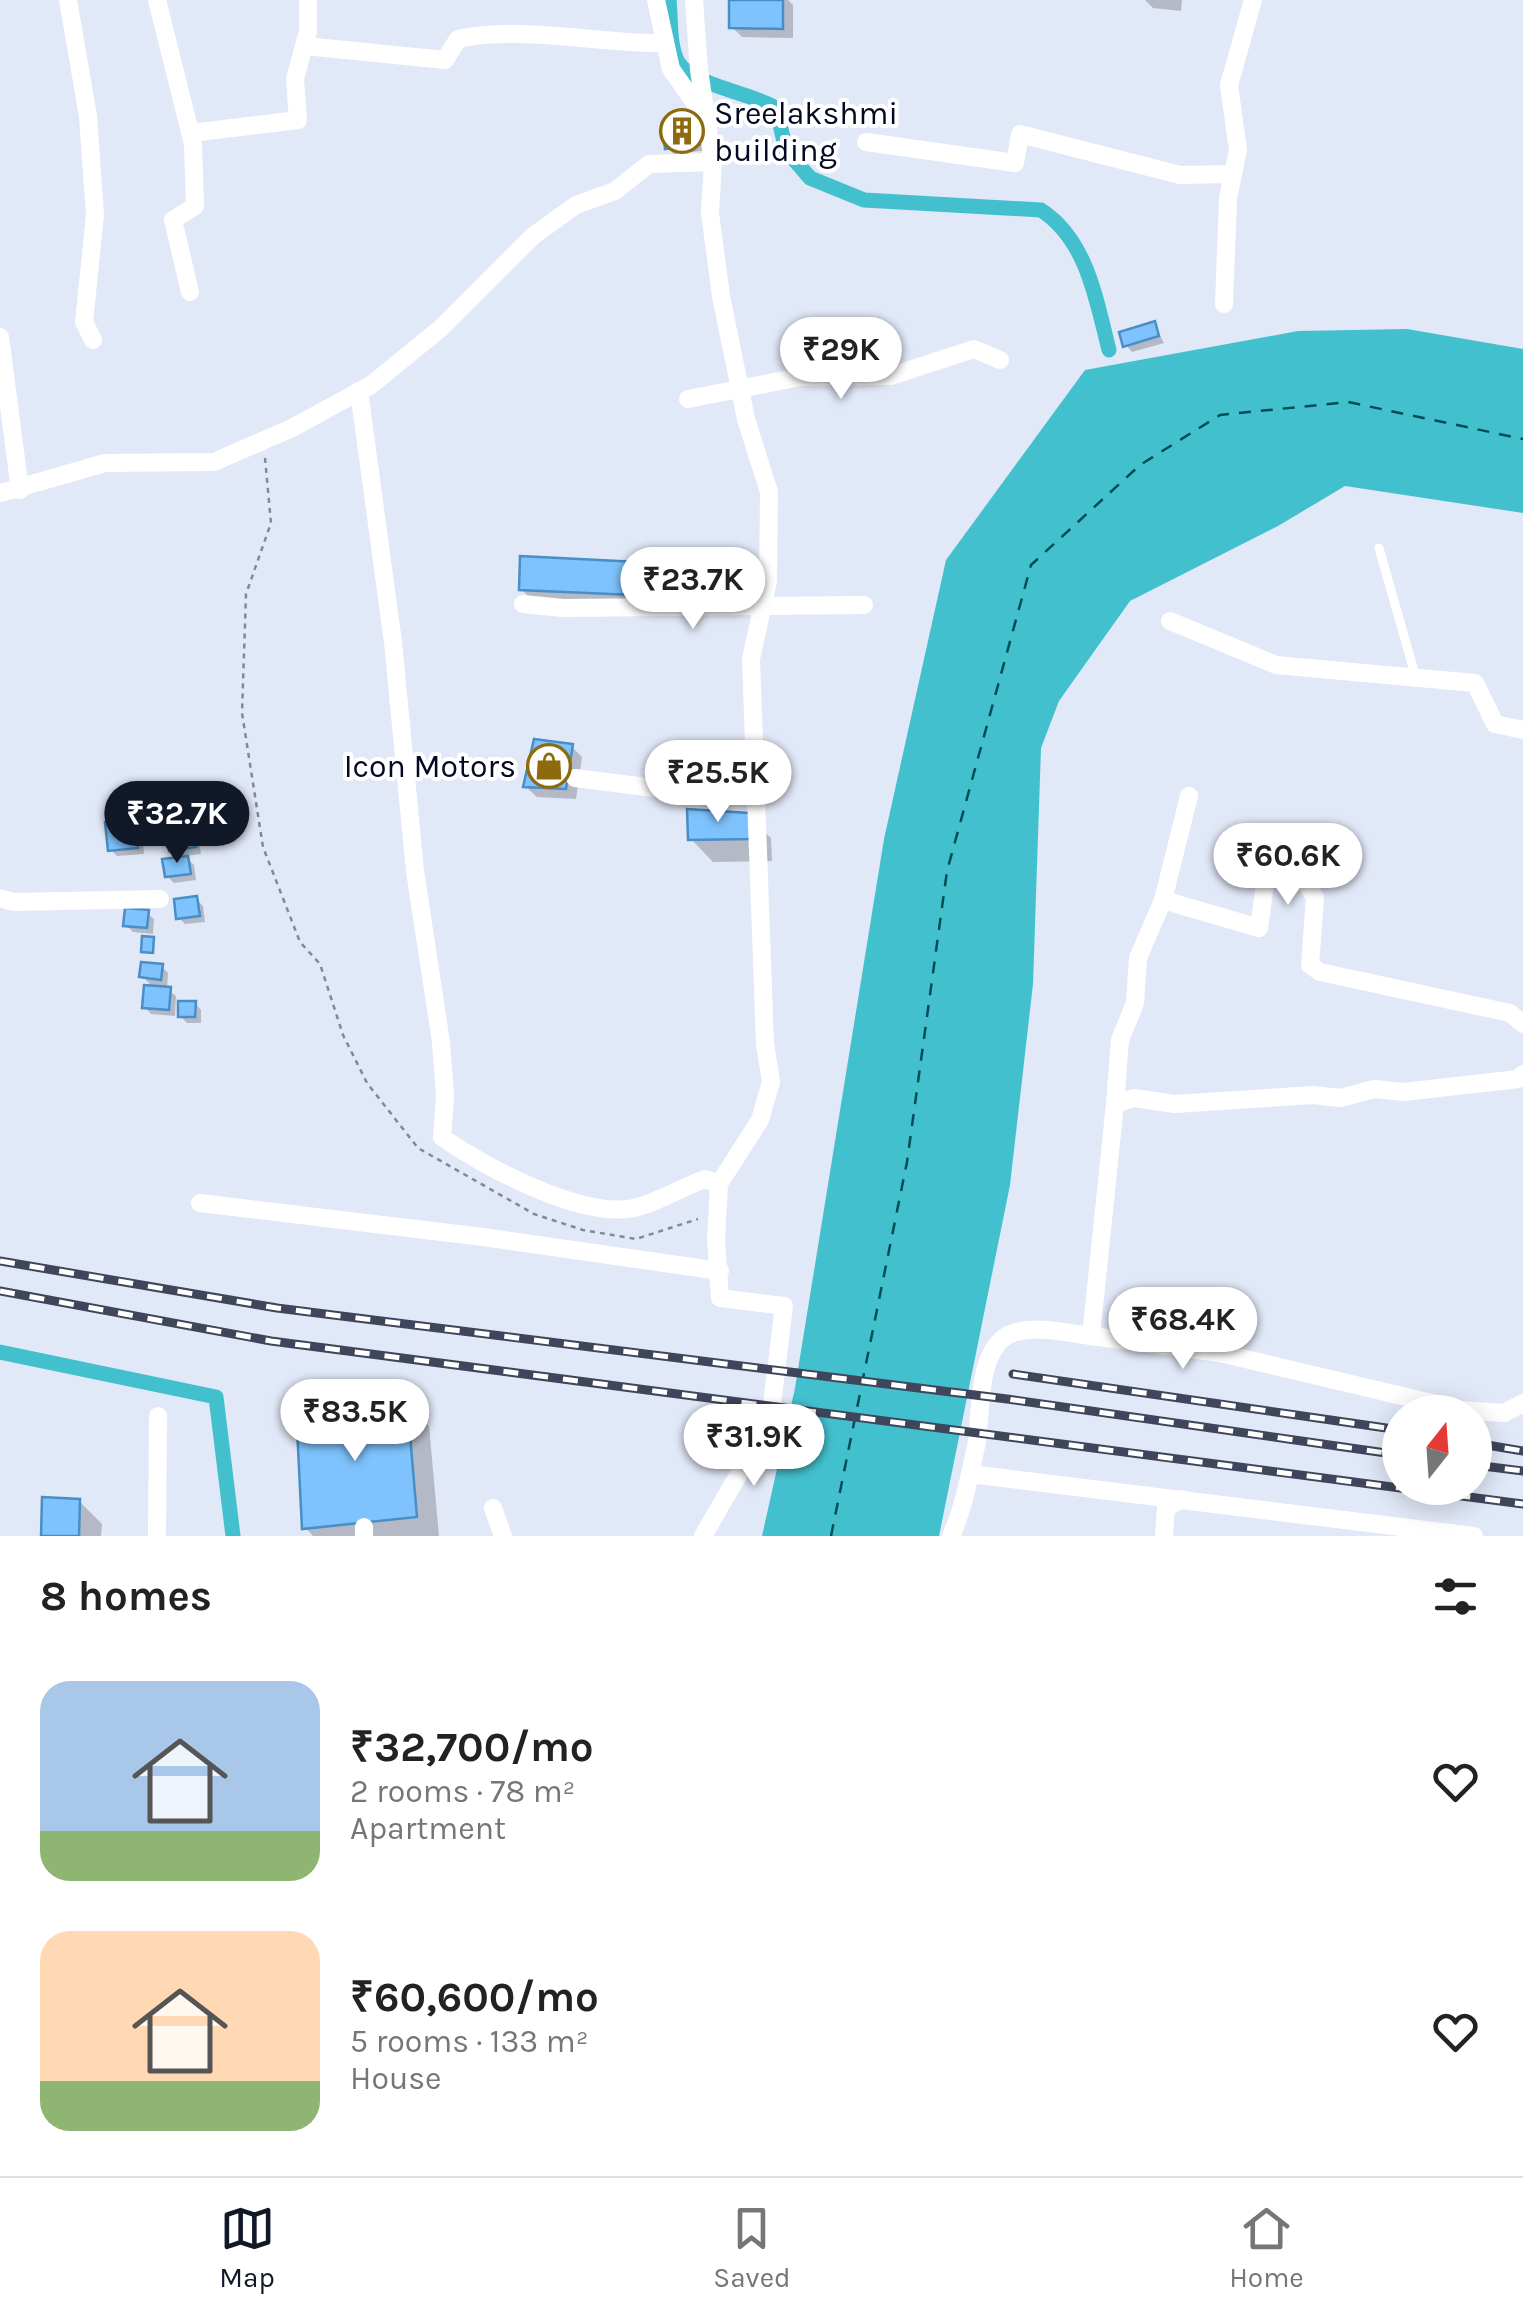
<!DOCTYPE html>
<meta charset="utf-8">
<style>
:root{--surface:#fff;--page:#f6f6f6;--text:#222;--muted:#767676;--line:#e0e0e0;--accent:#111827}
body{margin:0;font-family:Karla,sans-serif;background:var(--page);color:var(--text);height:100vh;display:flex;flex-direction:column;font-size:38px;white-space:nowrap}
*{box-sizing:border-box;margin:0}
p{font-size:32px;color:var(--muted)}
.icon{flex:none;width:55px;height:55px;fill:none;stroke:currentColor;stroke-width:2;stroke-linecap:round;stroke-linejoin:round}
.map{position:relative;height:1536px;overflow:hidden}
.sheet{display:flex;flex-direction:column;background:var(--surface);flex:1}
.sheet>*{flex:none}
.needle{width:65px;rotate:17deg}
.buttons{position:absolute;left:1382px;top:1395px;display:grid;gap:20px}
.buttons a{display:grid;place-items:center;width:110px;height:110px;border-radius:50%;background:var(--surface);box-shadow:0 5px 25px #0003;font-size:50px}
.price{position:absolute;translate:-50% -85px;padding:0 22px;border-radius:35px;background:#fff;color:#222;font-size:32px;line-height:65px;filter:drop-shadow(0 2px 5px #0008)}
.price::after{content:'';position:absolute;left:50%;top:60px;width:30px;height:22px;margin-left:-15px;background:inherit;clip-path:polygon(0 0,100% 0,50% 100%)}
.price.current{background:var(--accent);color:#fff}
ul{padding:0;list-style:none}
li{display:flex;align-items:center;gap:30px;height:250px;padding:0 40px}
li span{display:grid;place-items:center;flex:none;width:280px;height:200px;border-radius:30px;color:#555}
li>.icon{margin-inline-start:auto}
span .icon{width:120px;height:120px;fill:#fffc;stroke-width:1}
li b{font-size:42px}
h2{display:flex;justify-content:space-between;align-items:center;height:120px;padding:0 40px;font-size:42px}
.tab-bar{display:flex;justify-content:space-around;align-items:center;height:140px;border-top:2px solid var(--line);background:var(--surface);font-size:28px;color:var(--muted)}
.tab-bar a{display:grid;justify-items:center;gap:5px}
.tab-bar .current{color:var(--accent)}
.map>svg:first-child{display:block}
</style>
<div class="map">
<svg width="1523" height="1536" viewBox="0 0 1523 1536">
<rect width="100%" height="100%" fill="#e1e8f7"/>
<path fill="#43c0cd" d="M1407,329L1523,349V513L1345,486L1278,526L1130,601L1059,701L1041,748L1033,984L1010,1185L939,1536H762L795,1388L884,839L946,560L1085,370L1298,331Z"/>
<g fill="#0003">
<path d="M732,0H788L793,5V38L742,37L732,27Z"/>
<path d="M1145,0H1182L1181,11L1153,8Z"/>
<path d="M699,121L709,150L674,154L667,148Z"/>
<path d="M1154,324L1164,343L1132,352L1126,345Z"/>
<path d="M656,565L671,580L670,610L536,604L521,589Z"/>
<path d="M572,747L582,757L576,799L537,797L526,787Z"/>
<path d="M748,816L771,838L772,861L713,862L691,839Z"/>
<path d="M135,822L142,829L144,854L117,856L110,849Z"/>
<path d="M192,827L198,833L201,854L185,856L194,865L196,880L174,883L167,876L181,859L172,850Z"/>
<path d="M196,899L203,906L205,922L185,924L178,917Z"/>
<path d="M147,913L154,919L153,934L133,932L126,925Z"/>
<path d="M162,967L168,973L167,989L176,996L175,1016L151,1014L145,1007L154,988L142,976Z"/>
<path d="M195,1003L201,1010V1023H187L180,1016Z"/>
<path d="M406,1403L429,1426L439,1536H313L305,1527Z"/>
<path d="M79,1501L102,1524L101,1536H43Z"/>
</g>
<g fill="none" stroke-linecap="round" stroke-linejoin="round">
<g stroke="#43c0cd" stroke-width="15">
<path d="M669,0C671,17 669,47 678,62C691,85 752,93 776,108L786,150L810,178L864,200L1041,210C1087,240 1096,299 1109,350"/>
<path d="M0,1352L216,1397L233,1536"/>
</g>
<path stroke="#004e55" stroke-width="2.5" stroke-dasharray="12 10" stroke-linecap="butt" d="M831,1536L907,1162L947,871L1031,565L1140,465L1220,415L1348,402L1523,439"/>
</g>
<g fill="#7ec3fd" stroke="#498ec5" stroke-width="2.5">
<path d="M729,0H783V29L729,28Z"/>
<path d="M700,118L703,144L665,149L662,122Z"/>
<path d="M1155,321L1159,336L1123,347L1119,332Z"/>
<path d="M520,556L657,563L656,596L519,590Z"/>
<path d="M534,739L573,744L566,789L523,787Z"/>
<path d="M687,809L749,813L751,839L688,840Z"/>
<path d="M136,819L138,848L108,851L105,822Z"/>
<path d="M192,824L196,847L169,851L166,828Z"/>
<path d="M188,856L191,874L165,877L162,859Z"/>
<path d="M197,896L200,916L176,919L174,899Z"/>
<path d="M125,908L149,910L147,928L123,926Z"/>
<path d="M142,936L154,937L153,953L141,952Z"/>
<path d="M141,962L163,964L161,980L139,977Z"/>
<path d="M144,985L171,987L169,1010L142,1008Z"/>
<path d="M178,1001H196L195,1017H178Z"/>
<path d="M407,1400L417,1517L302,1529L296,1407Z"/>
<path d="M42,1497L80,1499L79,1536H41Z"/>
</g>
<g fill="none" stroke-linecap="round" stroke-linejoin="round">
<path stroke="#82889b" stroke-width="2.5" stroke-dasharray="5 5" stroke-linecap="butt" d="M265,458L271,523L246,594L242,713L263,847L300,942L320,964L343,1035L367,1083L418,1148L534,1214L583,1230L636,1239L698,1219"/>
<path stroke="#fff" stroke-width="9" d="M1379,548L1416,678"/>
<g stroke="#fff" stroke-width="18">
<path d="M68,0L88,116L95,215L84,322L93,340"/>
<path d="M157,0L193,144L195,206L173,220L190,292"/>
<path d="M656,0L671,69L702,113"/>
<path d="M305,46L445,60L458,39C524,25 597,44 664,43"/>
<path d="M191,133L298,120L295,79L308,31V0"/>
<path d="M866,142L1015,163L1020,134L1180,175L1233,174"/>
<path d="M1224,304L1228,198L1238,150L1229,85L1253,0"/>
<path d="M0,337L20,490"/>
<path d="M359,391L393,642L415,871L441,1042L445,1096L442,1137C484,1167 582,1219 634,1208C657,1203 682,1187 705,1179L719,1184"/>
<path d="M688,399L800,377L891,376L974,349L1000,360"/>
<path d="M0,493L105,463L214,462L292,428L371,385L441,328L533,236L576,205L615,191L649,164L713,162L699,70L694,0"/>
<path d="M523,604L563,608L864,605"/>
<path d="M1170,621L1276,665L1475,683L1495,724L1523,730"/>
<path d="M575,778L678,791L754,793"/>
<path d="M1189,796L1163,900L1138,958L1135,1003L1120,1040L1115,1104L1134,1098L1175,1104L1313,1095L1341,1098L1374,1089L1404,1092L1518,1079L1523,1074"/>
<path d="M1306,882L1315,898L1310,965L1320,972L1510,1013L1523,1024"/>
<path d="M0,898L13,902L160,899"/>
<path d="M1163,900L1259,928L1266,876"/>
<path d="M1115,1104L1091,1336L1220,1353L1461,1410L1504,1413L1523,1403"/>
<path d="M200,1203L483,1237L720,1271"/>
<path d="M970,1474L1474,1536"/>
<path d="M493,1508L503,1536"/>
<path d="M364,1527V1536"/>
<path d="M157,1536L158,1416"/>
<path d="M703,1536L770,1420L784,1306L720,1298L716,1239L719,1184L760,1120L771,1082L765,1044L751,659L768,581L769,492L746,419L721,296L710,213L713,162"/>
<path d="M951,1536C964,1508 969,1476 976,1447C982,1417 975,1346 1013,1333C1037,1325 1067,1333 1091,1336"/>
<path d="M1164,1536L1166,1508L1182,1499"/>
</g>
<g stroke="#3f455b" stroke-width="9">
<g id="rail">
<path d="M0,1261L277,1308L1007,1399L1400,1455"/>
<path d="M0,1291L271,1341L1523,1504"/>
<path d="M1013,1374L1400,1430"/>
<path d="M1475,1443L1523,1451"/>
<path d="M1475,1465L1523,1471"/>
</g>
</g>
<use href="#rail" stroke="#fff" stroke-width="5" stroke-dasharray="15" stroke-linecap="butt"/>
</g>
<defs>
<g id="building-ring" transform="scale(2.25)"><circle r="9.5" fill="#fff" stroke="#8d6a0c" stroke-width="1.5"/><path d="M-4-6H4V6H1V3H-1V6H-4ZM-2.5-4.3h1.7v1.8h-1.7ZM.8-4.3h1.7v1.8H.8ZM-2.5-1h1.7V.8h-1.7ZM.8-1h1.7V.8H.8Z" fill="#8d6a0c"/></g>
<g id="shop-ring" transform="scale(2.25)"><circle r="9.5" fill="#fff" stroke="#8d6a0c" stroke-width="1.5"/><path d="M-5-2.5h2.3a2.7 3.5 0 0 1 5.4 0H5L5.5 6h-11ZM-1.5-2.5h3a1.5 2.3 0 0 0-3 0Z" fill="#8d6a0c"/></g>
</defs>
<g fill-rule="evenodd">
<use href="#building-ring" x="682" y="131"/>
<use href="#shop-ring" x="549" y="766"/>
</g>
<g text-anchor="middle" stroke-width="8" stroke-linejoin="round" paint-order="stroke">
<g font-size="32" fill="#030922" stroke="#fff" text-anchor="start">
<text x="714" y="124">Sreelakshmi<tspan x="714" dy="37">building</tspan></text>
<text x="516" y="777" text-anchor="end">Icon Motors</text>
</g>
</g>
</svg>
<div class="buttons">
<a><svg class="needle" viewBox="-14 -14 28 28"><path d="M0-13l5 13h-10z" fill="#e53935"/><path d="M0 13l5-13h-10z" fill="#767676"/></svg></a>
</div>
<b class="price" style="left:841px;top:402px">₹29K</b>
<b class="price" style="left:693px;top:632px">₹23.7K</b>
<b class="price" style="left:718px;top:825px">₹25.5K</b>
<b class="price current" style="left:177px;top:866px">₹32.7K</b>
<b class="price" style="left:1288px;top:908px">₹60.6K</b>
<b class="price" style="left:1183px;top:1372px">₹68.4K</b>
<b class="price" style="left:355px;top:1464px">₹83.5K</b>
<b class="price" style="left:754px;top:1489px">₹31.9K</b>
</div>
<section class="sheet">
<h2>8 homes<svg class="icon" aria-label="filters" viewBox="0 0 24 24"><path d="M4 7h16M4 17h16"/><circle cx="9" cy="7" r="2"/><circle cx="15" cy="17" r="2"/></svg></h2>
<ul>
<li><span style="background:linear-gradient(#a9c7e8 75%,#8fb573 0)"><svg class="icon" aria-label="home" viewBox="0 0 24 24"><path d="M3 11l9-7 9 7M6 9v11h12V9"/></svg></span><div><b>₹32,700/mo</b><p>2 rooms · 78 m²</p><p>Apartment</p></div><svg class="icon" aria-label="heart" viewBox="0 0 24 24"><path d="M12 20l-8-8c-3-5 5-10 8-4 3-6 11-1 8 4z"/></svg></li>
<li><span style="background:linear-gradient(#ffd9b3 75%,#8fb573 0)"><svg class="icon" aria-label="home" viewBox="0 0 24 24"><path d="M3 11l9-7 9 7M6 9v11h12V9"/></svg></span><div><b>₹60,600/mo</b><p>5 rooms · 133 m²</p><p>House</p></div><svg class="icon" aria-label="heart" viewBox="0 0 24 24"><path d="M12 20l-8-8c-3-5 5-10 8-4 3-6 11-1 8 4z"/></svg></li>
</ul>
</section>
<nav class="tab-bar">
<a class="current"><svg class="icon" aria-label="map" viewBox="0 0 24 24"><path d="M3 6l6-2 6 2 6-2v14l-6 2-6-2-6 2zM9 4v14M15 6v14"/></svg>Map</a>
<a><svg class="icon" aria-label="saved" viewBox="0 0 24 24"><path d="M7 4h10v16l-5-4-5 4z"/></svg>Saved</a>
<a><svg class="icon" aria-label="home" viewBox="0 0 24 24"><path d="M3 11l9-7 9 7M6 9v11h12V9"/></svg>Home</a>
</nav>
